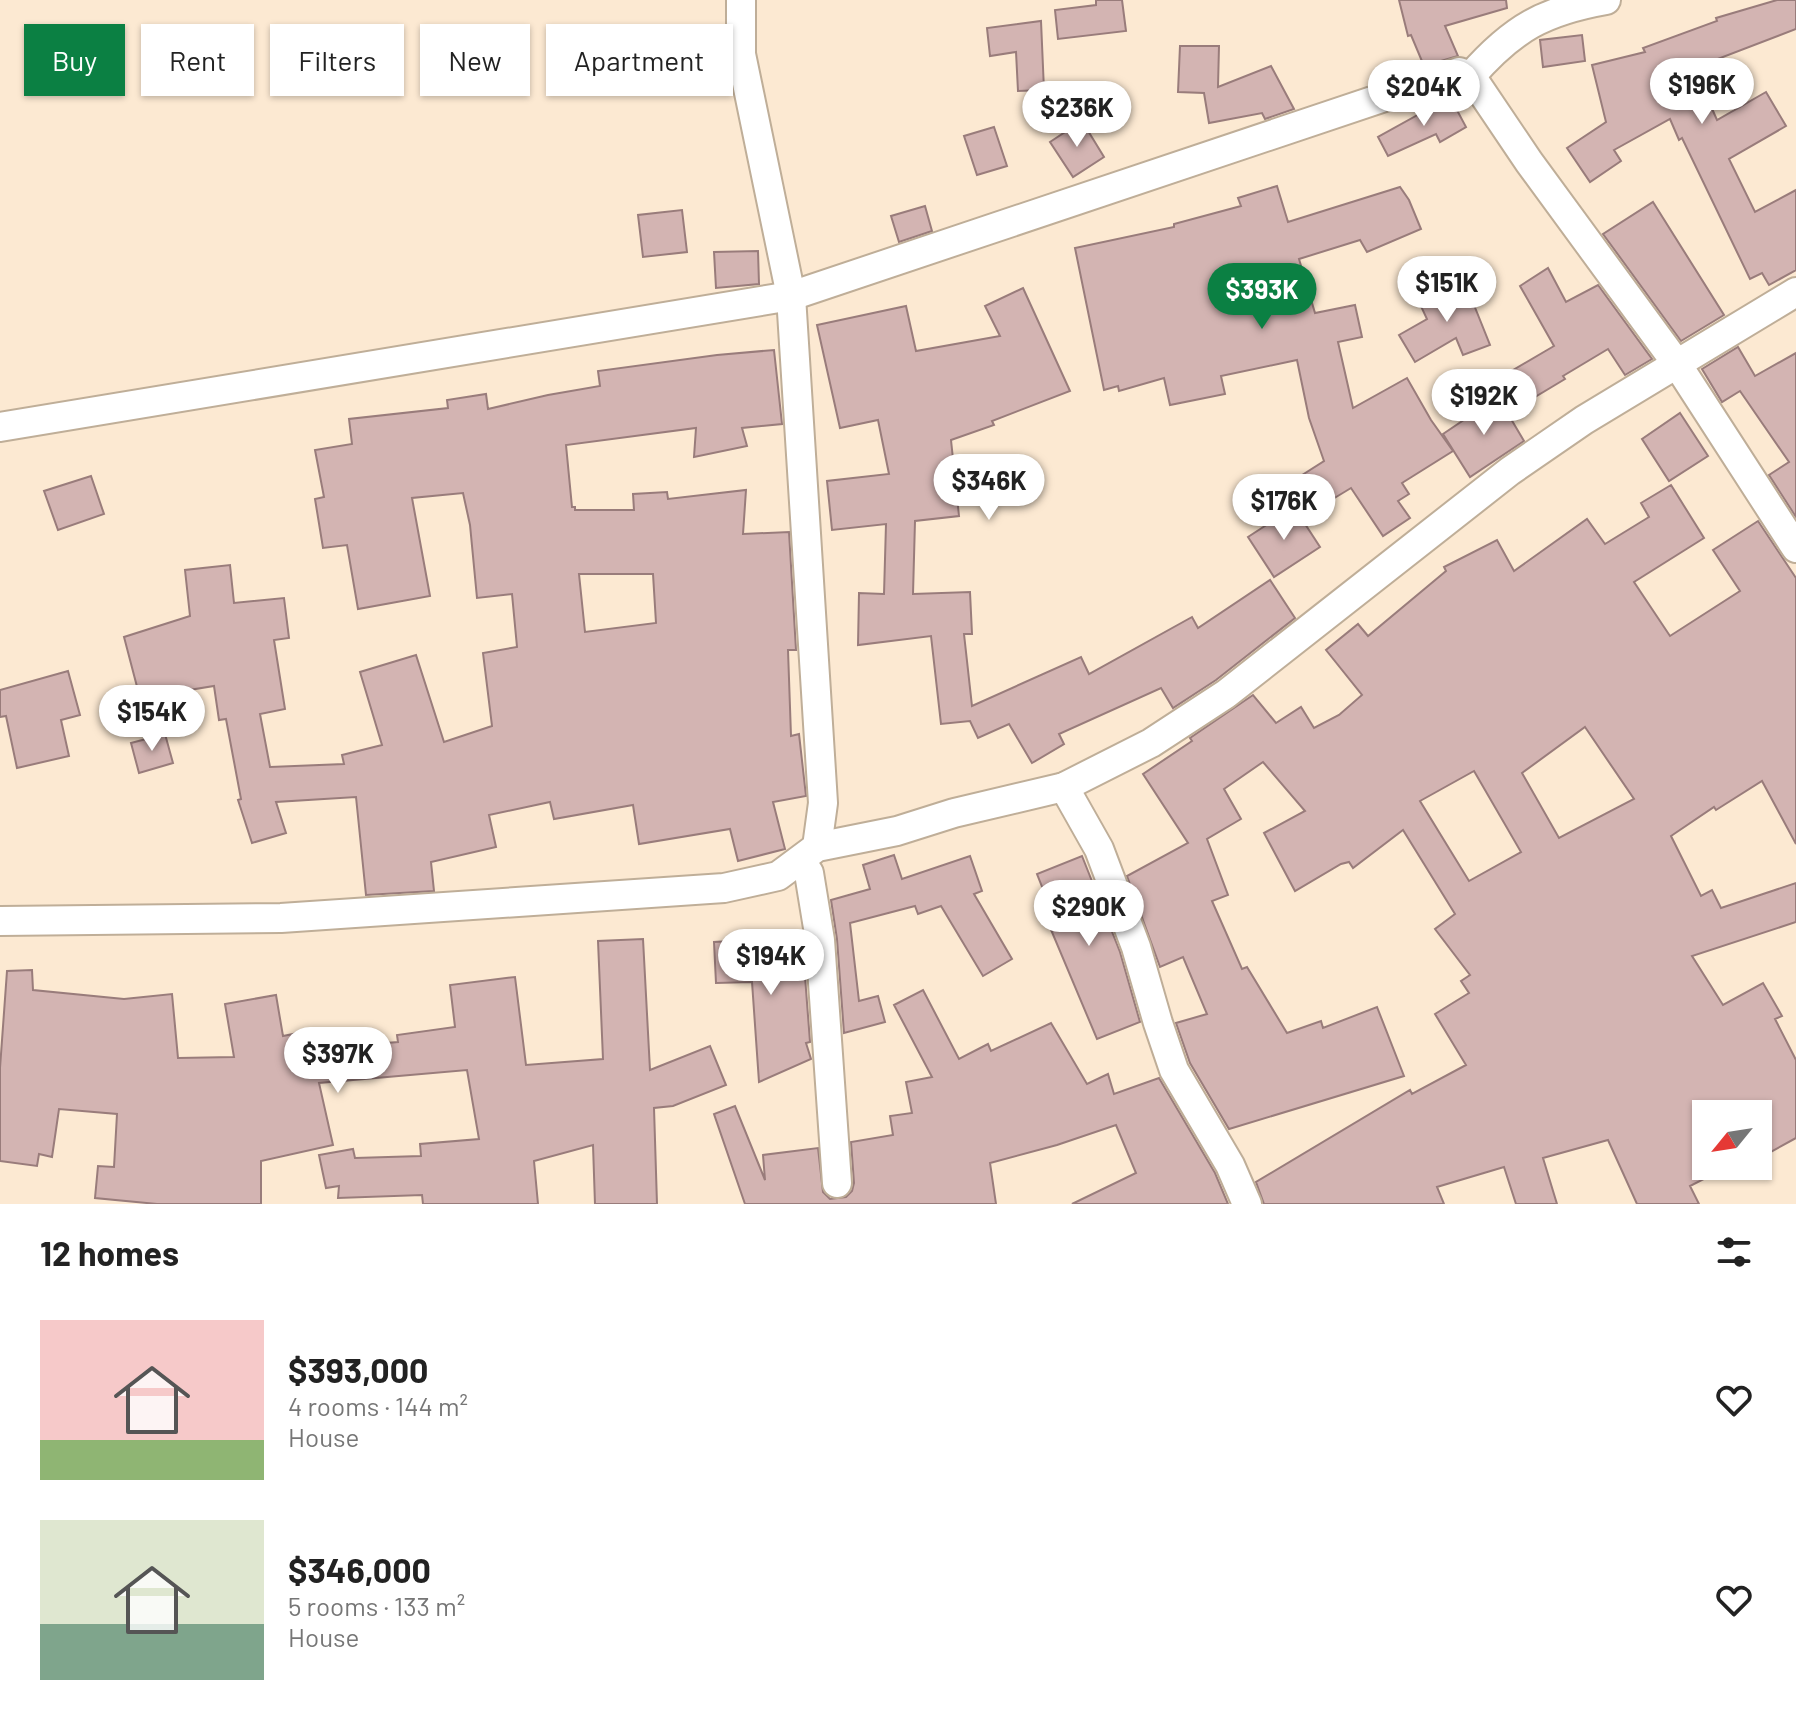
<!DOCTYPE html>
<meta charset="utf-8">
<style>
:root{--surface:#fff;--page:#f6f6f6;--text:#222;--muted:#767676;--accent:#0b8043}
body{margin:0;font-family:Barlow,sans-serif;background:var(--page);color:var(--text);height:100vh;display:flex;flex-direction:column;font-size:30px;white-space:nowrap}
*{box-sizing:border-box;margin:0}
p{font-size:26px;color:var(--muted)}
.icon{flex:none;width:44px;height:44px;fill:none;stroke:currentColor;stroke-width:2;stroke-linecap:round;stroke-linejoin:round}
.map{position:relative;height:1204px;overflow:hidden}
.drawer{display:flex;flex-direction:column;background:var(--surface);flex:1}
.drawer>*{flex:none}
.guide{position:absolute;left:24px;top:24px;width:800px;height:72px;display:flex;gap:16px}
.needle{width:52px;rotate:240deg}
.tools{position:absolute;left:1692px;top:1100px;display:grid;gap:16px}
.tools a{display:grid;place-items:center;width:80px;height:80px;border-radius:0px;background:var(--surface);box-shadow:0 2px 6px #0004;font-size:40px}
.price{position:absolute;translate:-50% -68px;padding:0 18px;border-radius:28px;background:#fff;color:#222;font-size:26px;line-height:52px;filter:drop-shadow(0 2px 4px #0008)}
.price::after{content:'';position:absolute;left:50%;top:48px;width:24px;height:18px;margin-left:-12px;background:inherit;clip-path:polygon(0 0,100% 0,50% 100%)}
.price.current{background:var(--accent);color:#fff}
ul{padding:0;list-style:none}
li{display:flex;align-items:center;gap:24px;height:200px;padding:0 40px}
li span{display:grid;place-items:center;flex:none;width:224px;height:160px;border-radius:0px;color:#555}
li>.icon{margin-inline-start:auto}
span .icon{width:96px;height:96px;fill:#fffc;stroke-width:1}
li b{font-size:34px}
h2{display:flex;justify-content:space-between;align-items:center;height:96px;padding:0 40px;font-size:34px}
.chip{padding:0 28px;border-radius:0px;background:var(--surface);box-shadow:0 2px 6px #0004;font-size:28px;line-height:72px}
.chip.current{background:var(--accent);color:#fff}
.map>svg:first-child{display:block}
</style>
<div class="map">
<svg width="1796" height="1204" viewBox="0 0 1796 1204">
<rect width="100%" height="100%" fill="#fce9d2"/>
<g fill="#d3b4b2" stroke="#997c7b" stroke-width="2" fill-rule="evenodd">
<path d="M1096,0H1122L1126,31L1058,39L1055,10L1096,5Z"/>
<path d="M1399,0H1506L1507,8L1445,26L1458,56L1424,66L1411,35L1408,36Z"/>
<path d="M1777,0H1796V29L1694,68L1717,120L1766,92L1786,126L1729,159L1755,212L1796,190V270L1769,285L1762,273L1750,279L1682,138L1679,140L1670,119L1614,150L1621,161L1590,182L1567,148L1606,122L1592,65L1645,52L1643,48L1717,21L1716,18Z"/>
<path d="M1041,21L1044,90L1018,91L1016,52L990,56L987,28Z"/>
<path d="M1582,35L1585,61L1543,67L1540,40Z"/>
<path d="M1180,46H1219L1218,87L1271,66L1294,109L1265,119L1262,113L1209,123L1204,93L1178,92Z"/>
<path d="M1450,97L1466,127L1440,142L1436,134L1388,156L1378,137Z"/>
<path d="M1082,121L1104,157L1073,177L1050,142Z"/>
<path d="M994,127L1007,166L977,175L964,136Z"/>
<path d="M1277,186L1288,222L1400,187L1409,200L1421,229L1367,252L1360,240L1299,259L1315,313L1355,305L1362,337L1338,342L1353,408L1407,378L1431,420L1453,451L1402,483L1409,494L1398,501L1410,518L1383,536L1351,488L1318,508L1299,477L1324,461L1309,418L1297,360L1221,376L1225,394L1170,405L1164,378L1119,391L1118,386L1104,390L1075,248L1174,227V224L1241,206L1238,198Z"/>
<path d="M1653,202L1724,315L1681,341L1603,234Z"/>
<path d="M925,206L932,231L899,242L891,216Z"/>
<path d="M682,210L687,252L643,257L638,215Z"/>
<path d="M758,251L759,284L716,288L714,252Z"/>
<path d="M1548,268L1566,302L1598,285L1652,359L1625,375L1608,349L1563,376L1565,379L1510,412L1491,383L1554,346L1520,286Z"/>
<path d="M1464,280L1490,345L1463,355L1456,338L1415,362L1399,335L1427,319L1419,302Z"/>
<path d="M1023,288L1070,391L992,421L994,425L951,440L959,516L915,521L913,594L970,592L972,634H964L972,706L1081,657L1089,674L1192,617L1198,628L1270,580L1295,618L1216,680L1173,708L1161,688L1059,734L1064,744L1032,763L1009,724L978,738L970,721L941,724L931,636L858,645L859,593L884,594L886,524L832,530L827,481L889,474L878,420L840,428L817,325L906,306L916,351L1000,336L985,306Z"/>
<path d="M1738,347L1755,376L1796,353V517L1769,475L1789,462L1740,391L1722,402L1702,369Z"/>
<path d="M774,350L782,424L742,428L747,446L694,457L696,428L566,445L572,507H575V510H634L633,494L667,492L668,499L746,490L743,534L789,532L796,650H788L791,736L799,734L806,796L773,802L785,849L738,861L730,829L639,844L633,805L554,819L550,802L489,815L496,847L431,862L434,891L366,895L356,797L276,802L286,833L252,843L238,800L241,799L226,719L219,720L214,686L140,698L124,637L190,616L185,570L230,565L234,603L284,598L289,638L274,640L285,709L260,714L270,767L344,764L342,755L382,745L360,672L416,655L444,742L492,726L483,653L517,647L512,594L477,598L470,525L463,493L412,498L430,596L358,609L347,545L323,548L315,499L324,497L315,450L352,444L349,419L448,408L447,400L486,394L488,409L548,395L600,386L598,371L717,355ZM579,574H653L656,623L585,632Z"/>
<path d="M1498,397L1524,441L1470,477L1443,434Z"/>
<path d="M1680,413L1708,456L1669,481L1642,439Z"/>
<path d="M91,476L104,514L58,530L44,491Z"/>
<path d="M1671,485L1704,538L1634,582L1670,636L1740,591L1713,550L1758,521L1796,578V844L1762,781L1716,810L1714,807L1671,836L1701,896L1712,890L1721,908L1796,883V922L1692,956L1723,1005L1763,983L1782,1016L1775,1019L1796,1060V1138L1758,1159V1114H1706V1178L1690,1186L1699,1204H1637L1608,1140L1543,1158L1557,1204H1516L1504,1167L1437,1187L1444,1204H1264L1256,1182L1410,1090L1412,1094L1466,1065L1435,1014L1469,993L1461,981L1470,975L1435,929L1455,914L1403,830L1353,868L1349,862L1341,864L1295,891L1264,833L1305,811L1263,762L1224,789L1241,819L1207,839L1228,895L1212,901L1242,969L1247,967L1287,1033L1321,1021L1323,1028L1377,1007L1404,1076L1229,1129L1190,1063L1176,1023L1207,1014L1183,957L1160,967L1127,876L1188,843L1143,774L1192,741L1190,738L1253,695L1276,723L1301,707L1314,728L1339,715L1362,695L1326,650L1358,624L1368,636L1446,571L1444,567L1497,540L1514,571L1587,519L1605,544L1649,517L1641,503ZM1585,727L1634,799L1559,838L1522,773ZM1474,771L1521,852L1469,881L1420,801Z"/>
<path d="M1294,507L1320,547L1274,577L1248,537Z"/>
<path d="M68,671L80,715L61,720L69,756L17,768L6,716L0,717V690Z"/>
<path d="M165,734L173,763L139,773L131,743Z"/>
<path d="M894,855L902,879L970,856L982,891L974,894L1012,959L983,976L941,906L918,914L915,906L850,923L859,1001L878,996L885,1022L844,1033L837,939L831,900L870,889L863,865Z"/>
<path d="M1082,856L1120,952L1140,1022L1097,1039L1049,925L1056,922L1037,874Z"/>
<path d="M802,937L810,1042L806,1043L811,1059L759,1082L752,982L716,983L714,942Z"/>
<path d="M643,939L650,1070L710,1046L726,1085L673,1106L654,1108L657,1204H595L593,1145L534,1161L538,1204H423L422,1195L338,1198L339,1186L326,1188L319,1155L353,1149L355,1158L421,1156L420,1144L479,1139L467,1070L319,1083L333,1145L261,1161V1204H157L95,1198L98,1166L114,1167L117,1114L59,1109L52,1157L39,1154L37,1166L0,1161V1068L7,971L32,970L33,990L124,999L172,994L178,1058L234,1057L225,1004L276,995L283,1036L308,1031L312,1049L398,1042L397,1035L455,1027L450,985L515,977L526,1065L603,1059L598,941Z"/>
<path d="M923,990L959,1059L988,1044L991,1051L1051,1023L1087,1084L1108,1074L1114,1094L1159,1078L1215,1173L1228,1204H1072L1136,1173L1116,1125L1057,1145L990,1163L996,1204H745L714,1114L735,1106L765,1180L763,1155L818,1148L823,1192L830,1199L846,1197L852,1191L854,1183L851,1142L893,1135L890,1116L912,1113L906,1082L932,1077L894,1005Z"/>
</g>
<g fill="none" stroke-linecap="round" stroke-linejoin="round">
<g stroke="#bfae98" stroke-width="32">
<g id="street">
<path d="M741,0V54L791,296L823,803L817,847"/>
<path d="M1471,76C1513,28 1544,11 1606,0"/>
<path d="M0,427L791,296L1459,72L1471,76L1529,162L1677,364L1796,548"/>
<path d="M1064,787L1099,849L1136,947L1158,1023L1174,1070L1230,1165L1247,1204"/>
<path d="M801,861L809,873L820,940L837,1183"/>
<path d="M0,921L281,918L724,888L778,876L817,847L897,831L954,813L1064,787L1151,743L1226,694L1510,471L1584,420L1796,292"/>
</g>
</g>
<use href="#street" stroke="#fff" stroke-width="28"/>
</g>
</svg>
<div class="tools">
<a><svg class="needle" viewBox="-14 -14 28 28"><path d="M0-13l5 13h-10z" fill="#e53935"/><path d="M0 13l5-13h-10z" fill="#767676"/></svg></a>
</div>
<b class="price" style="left:1702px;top:126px">$196K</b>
<b class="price" style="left:1424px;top:128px">$204K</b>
<b class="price" style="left:1077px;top:149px">$236K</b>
<b class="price" style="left:1447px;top:324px">$151K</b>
<b class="price current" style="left:1262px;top:331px">$393K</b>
<b class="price" style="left:1484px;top:437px">$192K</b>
<b class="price" style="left:989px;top:522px">$346K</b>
<b class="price" style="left:1284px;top:542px">$176K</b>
<b class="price" style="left:152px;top:753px">$154K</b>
<b class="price" style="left:1089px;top:948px">$290K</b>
<b class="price" style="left:771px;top:997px">$194K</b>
<b class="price" style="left:338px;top:1095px">$397K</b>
<div class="guide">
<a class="chip current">Buy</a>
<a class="chip">Rent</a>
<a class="chip">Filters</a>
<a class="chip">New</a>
<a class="chip">Apartment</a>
</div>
</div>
<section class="drawer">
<h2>12 homes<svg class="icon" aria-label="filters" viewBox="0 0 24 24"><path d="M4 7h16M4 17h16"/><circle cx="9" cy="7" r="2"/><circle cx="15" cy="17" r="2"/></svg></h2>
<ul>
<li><span style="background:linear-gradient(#f6c9c9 75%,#8fb573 0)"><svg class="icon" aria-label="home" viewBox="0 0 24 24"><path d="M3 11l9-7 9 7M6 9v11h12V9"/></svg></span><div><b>$393,000</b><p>4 rooms · 144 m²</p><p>House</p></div><svg class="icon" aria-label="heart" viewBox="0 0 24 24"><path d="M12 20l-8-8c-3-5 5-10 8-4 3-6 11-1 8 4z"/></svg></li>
<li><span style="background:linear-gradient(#dfe7d0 65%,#7fa58c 0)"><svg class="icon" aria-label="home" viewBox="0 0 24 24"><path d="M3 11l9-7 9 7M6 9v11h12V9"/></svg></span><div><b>$346,000</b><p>5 rooms · 133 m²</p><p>House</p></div><svg class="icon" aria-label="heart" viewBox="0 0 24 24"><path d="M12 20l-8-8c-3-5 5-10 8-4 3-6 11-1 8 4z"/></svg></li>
</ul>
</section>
